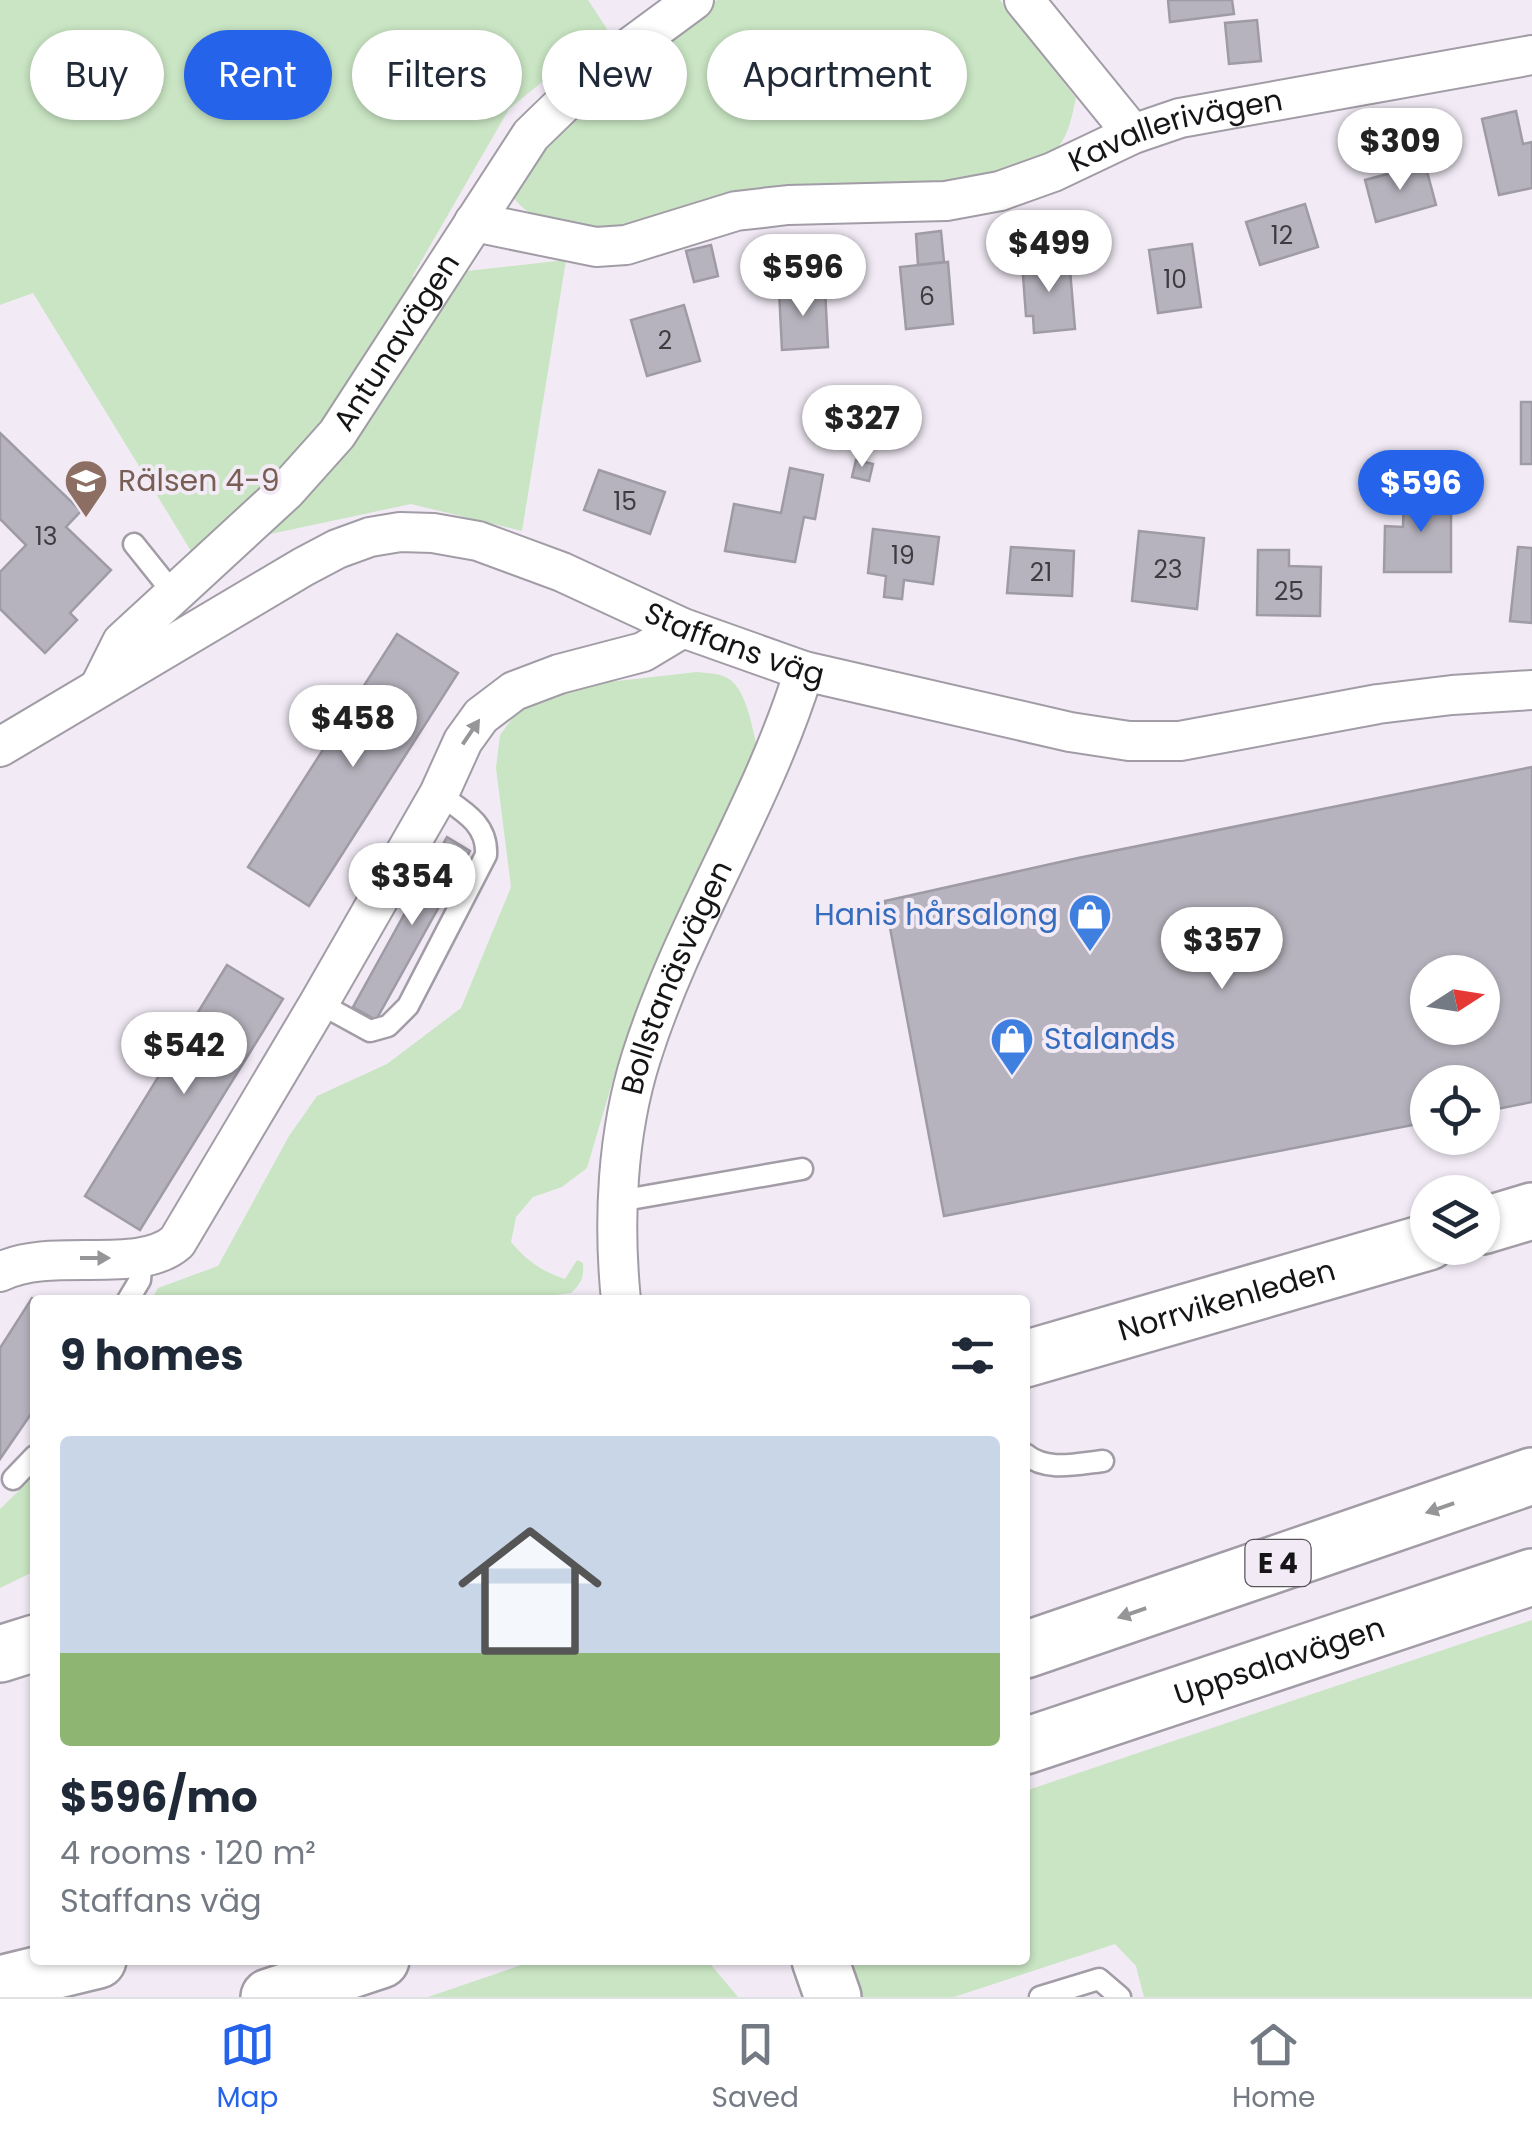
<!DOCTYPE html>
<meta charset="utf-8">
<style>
:root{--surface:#fff;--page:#f2f2f3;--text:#1f2937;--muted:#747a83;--line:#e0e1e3;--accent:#2563eb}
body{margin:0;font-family:Poppins,sans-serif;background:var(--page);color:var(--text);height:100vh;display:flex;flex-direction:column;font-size:38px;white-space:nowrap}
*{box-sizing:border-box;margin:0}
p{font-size:32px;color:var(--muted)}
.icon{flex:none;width:55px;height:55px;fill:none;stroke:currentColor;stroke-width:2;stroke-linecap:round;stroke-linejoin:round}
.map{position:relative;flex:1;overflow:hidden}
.sheet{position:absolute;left:30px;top:1295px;width:1000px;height:670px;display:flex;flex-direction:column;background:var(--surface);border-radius:10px;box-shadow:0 2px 8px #0004}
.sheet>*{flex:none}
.hud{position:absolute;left:30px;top:30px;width:1000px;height:90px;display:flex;gap:20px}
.needle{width:65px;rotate:78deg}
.buttons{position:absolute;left:1410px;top:955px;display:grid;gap:20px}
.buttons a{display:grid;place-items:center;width:90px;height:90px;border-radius:50%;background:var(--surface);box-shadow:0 2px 8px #0004;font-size:50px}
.price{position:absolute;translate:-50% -85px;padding:0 22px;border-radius:35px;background:#fff;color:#222;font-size:32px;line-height:65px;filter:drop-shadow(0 2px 5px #0008)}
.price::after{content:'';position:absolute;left:50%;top:60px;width:30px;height:22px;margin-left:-15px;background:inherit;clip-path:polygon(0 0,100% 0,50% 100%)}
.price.active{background:var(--accent);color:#fff}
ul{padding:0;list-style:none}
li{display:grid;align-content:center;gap:20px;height:530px;padding:0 30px}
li+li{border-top:2px solid var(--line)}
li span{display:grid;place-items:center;height:310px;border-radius:10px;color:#555}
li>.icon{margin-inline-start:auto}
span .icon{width:180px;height:180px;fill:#fffc;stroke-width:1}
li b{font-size:42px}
h2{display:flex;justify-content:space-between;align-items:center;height:120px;padding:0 30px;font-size:42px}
.chip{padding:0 35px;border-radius:45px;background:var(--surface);box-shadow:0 2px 8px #0004;font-size:35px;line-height:90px}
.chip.active{background:var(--accent);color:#fff}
.dock{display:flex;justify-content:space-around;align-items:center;height:140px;border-top:2px solid var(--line);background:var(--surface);font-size:28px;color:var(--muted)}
.dock a{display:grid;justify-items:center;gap:5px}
.dock .active{color:var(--accent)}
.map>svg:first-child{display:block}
</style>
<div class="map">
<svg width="1532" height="1997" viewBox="0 0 1532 1997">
<rect width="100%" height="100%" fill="#f2ebf6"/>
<g fill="#c9e5c3">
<path d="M0,0H588L607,29L509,109L412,277L566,260L522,531L411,504L191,551L33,293L0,305Z"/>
<path d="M717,0H1000L1076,98C1070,125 1067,146 1041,162C1033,167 1021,168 1012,171C925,197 829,183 739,192C687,197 638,231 584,230C560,229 524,216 512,195L522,164L606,86Z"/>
<path d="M697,672C705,673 715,673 723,676C747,684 752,729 758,751L615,1073L587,1168L562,1187L533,1197L516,1217L511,1242C527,1261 541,1271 565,1279L577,1260L583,1263C584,1277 582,1283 571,1293L514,1300H151L158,1288L218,1266L289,1136L317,1096L387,1064L461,1008L511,887L496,768L500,735L523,704L582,685Z"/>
<path d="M35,1475V1571L0,1588V1509Z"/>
<path d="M1532,1620V1997H1144L1136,1966L1115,1944L954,1997H857L844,1960H1025V1791Z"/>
<path d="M536,1960H707L738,1997H428Z"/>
</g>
<g fill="#b7b3be" stroke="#9f9ba6" stroke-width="2.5" fill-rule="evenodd">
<path d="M1168,0H1232L1234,14L1170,22Z"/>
<path d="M1257,20L1261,61L1229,64L1225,23Z"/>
<path d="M1516,111L1523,144L1532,142V188L1499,195L1482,119Z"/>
<path d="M1425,164L1436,205L1376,222L1365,180Z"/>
<path d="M1305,204L1318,247L1260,265L1246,222Z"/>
<path d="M941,231L944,262L918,265L916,234Z"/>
<path d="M777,236H802L803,268H778Z"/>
<path d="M1192,244L1201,307L1158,313L1149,250Z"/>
<path d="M711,245L718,276L694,282L686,251Z"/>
<path d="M1069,258L1075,329L1034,333L1033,316H1026L1022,262Z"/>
<path d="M948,262L953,324L906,329L900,267Z"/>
<path d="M825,289L828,347L782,350L779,291Z"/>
<path d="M684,305L700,361L647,376L631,320Z"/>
<rect x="1521" y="402" width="11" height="62"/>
<path d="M0,433L81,511L66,527L111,570L70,613L77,620L45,653L0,609V572L26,545L0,519Z"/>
<path d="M856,460L873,464L869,481L852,477Z"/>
<path d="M790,468L823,475L815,519L804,517L795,562L725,551L734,504L781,513Z"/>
<path d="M599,470L665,492L650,534L584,510Z"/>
<path d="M1451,492V572H1384L1385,526L1403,527L1404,493Z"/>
<path d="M873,529L939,537L933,584L904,580L902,599L884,597L886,576L868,573Z"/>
<path d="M1139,531L1204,538L1197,609L1132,601Z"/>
<path d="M1011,547L1074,551L1072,596L1007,593Z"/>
<path d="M1518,547L1532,548V623L1510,621Z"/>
<path d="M1258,550H1289V566L1321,567L1320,616L1257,615Z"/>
<path d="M397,634L458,673L309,906L248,867Z"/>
<path d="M1532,767V1102L1482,1112V1082H1428V1122L944,1216L885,901L1078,858ZM1428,972H1482V1028H1428Z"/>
<path d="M447,837L470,851L376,1020L353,1007Z"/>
<path d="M227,965L283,999L140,1230L85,1196Z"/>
<path d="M32,1298L36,1300L35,1408L0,1459V1348Z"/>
</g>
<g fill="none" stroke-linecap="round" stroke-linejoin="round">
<g stroke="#a29ca6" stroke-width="25">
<g id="lane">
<path d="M134,544L174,594"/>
<path d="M319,1003L370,1031L388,1026L408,1006L486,855C488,823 461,810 439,794"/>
<path d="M619,1201L802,1169"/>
<path d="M128,1300L140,1280L142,1258"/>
<path d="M1025,1454C1047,1472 1076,1464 1103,1461"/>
<path d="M13,1479L35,1456"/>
<path d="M1040,1997L1099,1979L1120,1997"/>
</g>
</g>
<g stroke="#a29ca6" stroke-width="42">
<g id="street">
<path d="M1024,0L1133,134"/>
<path id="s1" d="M474,222L596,247L626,245L736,211L788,205L946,201L1000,191L1053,172L1133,134L1180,118L1532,55"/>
<path id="s2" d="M100,686L122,642L286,491L337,434L531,135L595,73L694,0"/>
<path id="s3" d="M0,747L303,567L337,549L370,537L400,532L433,533L478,541L562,572L683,628L804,671L1070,732L1129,741H1180L1378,704L1452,695L1532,690"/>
<path d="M0,1272C53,1246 139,1276 177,1242L319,1003L439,794L463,741L481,716L514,691L559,674L643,652L683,628"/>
<path id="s4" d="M621,1300C613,1221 617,1134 641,1058C683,924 763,805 804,671"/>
</g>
</g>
<g stroke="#a29ca6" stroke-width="60">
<g id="secondary">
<path d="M1482,1226L1532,1211"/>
<path id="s5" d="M1025,1359L1428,1242"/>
<path d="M0,1654L35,1643"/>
<path d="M820,1960L833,1997"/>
</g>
</g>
<g stroke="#a29ca6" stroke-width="60">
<g id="highway">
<path d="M1025,1650L1532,1476"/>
<path id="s6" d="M1025,1746L1532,1577"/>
<path d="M0,1984L98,1960"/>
<path d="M269,1997L381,1960"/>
</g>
</g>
<use href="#lane" stroke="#fff" stroke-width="20"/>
<use href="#street" stroke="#fff" stroke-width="38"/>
<use href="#secondary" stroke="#fff" stroke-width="55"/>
<use href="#highway" stroke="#fff" stroke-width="55"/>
</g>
<defs><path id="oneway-solid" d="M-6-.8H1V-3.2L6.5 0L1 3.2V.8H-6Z" transform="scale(2.5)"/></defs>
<g fill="#969597">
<use href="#oneway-solid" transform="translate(471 732) rotate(-56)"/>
<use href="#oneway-solid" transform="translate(95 1258)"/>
<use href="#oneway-solid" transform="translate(1440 1508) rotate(161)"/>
<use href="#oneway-solid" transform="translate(1132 1613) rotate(161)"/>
</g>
<defs>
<g id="school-pin" transform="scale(2.25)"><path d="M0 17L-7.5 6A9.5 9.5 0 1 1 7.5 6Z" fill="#8d6e63" stroke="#f2ebf6"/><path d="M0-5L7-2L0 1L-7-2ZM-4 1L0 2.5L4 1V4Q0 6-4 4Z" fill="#fff"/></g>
<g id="shop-pin" transform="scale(2.25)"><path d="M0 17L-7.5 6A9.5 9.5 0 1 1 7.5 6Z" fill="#3f7fe0" stroke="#f2ebf6"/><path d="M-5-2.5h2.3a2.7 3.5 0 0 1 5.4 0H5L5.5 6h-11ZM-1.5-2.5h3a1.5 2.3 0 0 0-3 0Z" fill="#fff"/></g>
</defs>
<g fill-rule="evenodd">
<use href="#school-pin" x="86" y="481"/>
<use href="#shop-pin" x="1090" y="915"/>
<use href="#shop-pin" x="1012" y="1039"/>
</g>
<g text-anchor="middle" stroke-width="8" stroke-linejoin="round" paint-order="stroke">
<g font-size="25" fill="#3e3c41">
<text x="1282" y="244">12</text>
<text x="1175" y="288">10</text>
<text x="927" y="305">6</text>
<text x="665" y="349">2</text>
<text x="625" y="510">15</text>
<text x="46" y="545">13</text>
<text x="903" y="564">19</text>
<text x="1168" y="578">23</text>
<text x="1041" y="581">21</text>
<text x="1289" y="600">25</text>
</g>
<rect fill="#f2ebf6" stroke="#58545a" stroke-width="2.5" x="1245.5" y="1540" width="65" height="46" rx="8"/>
<g font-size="28" font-weight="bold" fill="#161417">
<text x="1278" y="1573">E 4</text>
</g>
<g font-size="30" fill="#161417" stroke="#f2ebf6">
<text dy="10" stroke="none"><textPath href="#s1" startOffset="722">Kavallerivägen</textPath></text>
<text dy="10" stroke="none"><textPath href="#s2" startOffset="458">Antunavägen</textPath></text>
<text dy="10" stroke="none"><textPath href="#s3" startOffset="812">Staffans väg</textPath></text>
<text dy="10" stroke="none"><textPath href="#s4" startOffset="332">Bollstanäsvägen</textPath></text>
<text dy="10" stroke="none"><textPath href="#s5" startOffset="210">Norrvikenleden</textPath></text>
<text dy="10" stroke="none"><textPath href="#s6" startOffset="268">Uppsalavägen</textPath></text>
</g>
<g font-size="30" fill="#785e54" stroke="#f2ebf6" text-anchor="start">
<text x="118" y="491">Rälsen 4-9</text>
</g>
<g font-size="30" fill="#366cbe" stroke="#f2ebf6" text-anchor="end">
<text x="1058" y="925">Hanis hårsalong</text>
<text x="1044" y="1049" text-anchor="start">Stalands</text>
</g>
</g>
</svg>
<div class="buttons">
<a><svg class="needle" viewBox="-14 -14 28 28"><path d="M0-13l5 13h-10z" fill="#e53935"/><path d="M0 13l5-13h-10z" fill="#747a83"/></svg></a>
<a><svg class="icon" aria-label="locate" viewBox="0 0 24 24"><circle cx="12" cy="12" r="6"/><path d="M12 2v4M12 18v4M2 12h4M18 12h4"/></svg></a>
<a><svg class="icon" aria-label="layers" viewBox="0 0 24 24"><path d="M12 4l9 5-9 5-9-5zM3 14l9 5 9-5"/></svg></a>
</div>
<b class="price" style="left:1400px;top:193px">$309</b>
<b class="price" style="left:1049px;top:295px">$499</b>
<b class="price" style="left:803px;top:319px">$596</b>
<b class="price" style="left:862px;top:470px">$327</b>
<b class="price active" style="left:1421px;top:535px">$596</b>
<b class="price" style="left:353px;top:770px">$458</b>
<b class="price" style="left:412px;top:928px">$354</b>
<b class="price" style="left:1222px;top:992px">$357</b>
<b class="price" style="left:184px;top:1097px">$542</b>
<div class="hud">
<a class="chip">Buy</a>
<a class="chip active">Rent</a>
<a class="chip">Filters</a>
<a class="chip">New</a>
<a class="chip">Apartment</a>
</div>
<section class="sheet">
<h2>9 homes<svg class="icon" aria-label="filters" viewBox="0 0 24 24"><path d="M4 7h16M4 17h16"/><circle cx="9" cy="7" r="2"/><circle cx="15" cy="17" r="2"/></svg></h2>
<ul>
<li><span style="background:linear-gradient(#c9d6e8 70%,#8fb573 0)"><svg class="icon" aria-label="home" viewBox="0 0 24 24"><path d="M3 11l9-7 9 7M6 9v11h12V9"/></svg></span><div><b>$596/mo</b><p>4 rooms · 120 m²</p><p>Staffans väg</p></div></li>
</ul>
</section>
</div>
<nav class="dock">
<a class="active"><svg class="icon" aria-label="map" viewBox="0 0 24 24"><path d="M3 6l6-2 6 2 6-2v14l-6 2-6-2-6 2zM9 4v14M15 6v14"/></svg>Map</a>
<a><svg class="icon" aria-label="saved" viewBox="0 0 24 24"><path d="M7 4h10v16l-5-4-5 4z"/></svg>Saved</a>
<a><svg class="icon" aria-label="home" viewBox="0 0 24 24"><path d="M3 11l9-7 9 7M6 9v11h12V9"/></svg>Home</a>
</nav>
